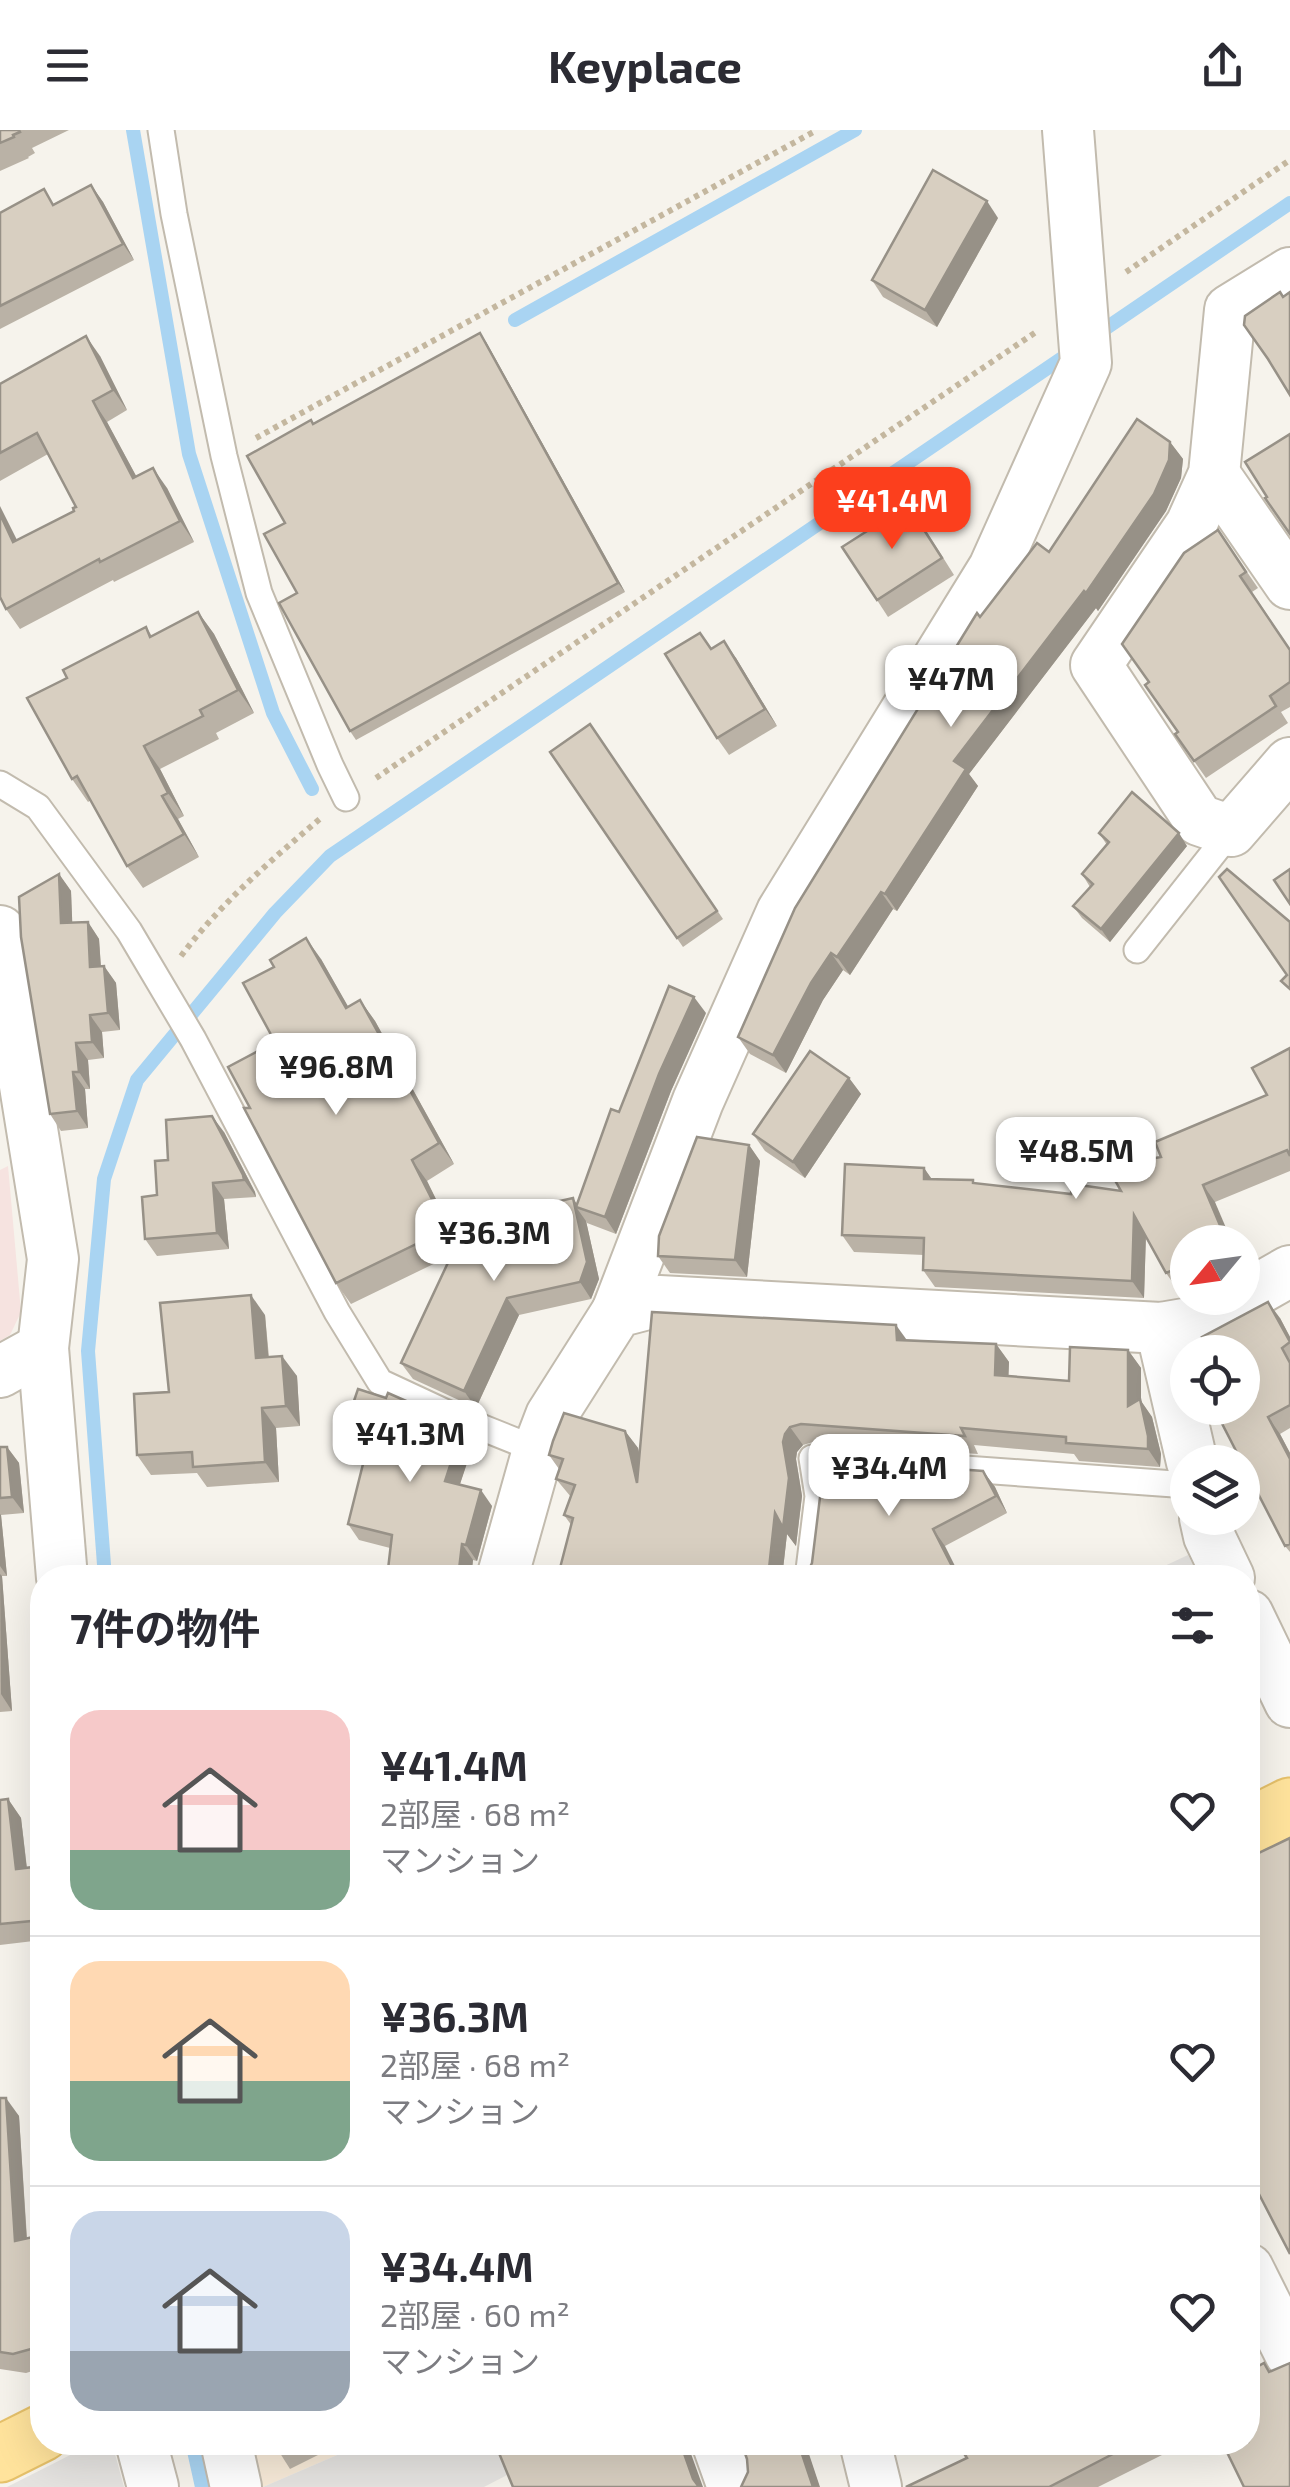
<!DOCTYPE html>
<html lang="ja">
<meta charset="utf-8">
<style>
:root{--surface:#fff;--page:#f2f2f3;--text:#2b2b33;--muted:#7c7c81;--line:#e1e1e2;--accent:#fc3f1d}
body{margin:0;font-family:"Exo 2","Noto Sans JP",sans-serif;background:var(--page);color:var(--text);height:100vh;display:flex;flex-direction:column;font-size:38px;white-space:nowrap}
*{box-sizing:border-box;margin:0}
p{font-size:32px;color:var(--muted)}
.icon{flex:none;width:55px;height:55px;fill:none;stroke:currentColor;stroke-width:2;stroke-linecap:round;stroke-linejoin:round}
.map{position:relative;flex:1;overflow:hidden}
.sheet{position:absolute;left:30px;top:1435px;width:1230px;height:890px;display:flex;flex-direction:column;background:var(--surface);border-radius:40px;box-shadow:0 10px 40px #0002}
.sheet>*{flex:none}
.needle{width:65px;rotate:241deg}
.controls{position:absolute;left:1170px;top:1095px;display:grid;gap:20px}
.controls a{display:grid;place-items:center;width:90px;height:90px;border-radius:50%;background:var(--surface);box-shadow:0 10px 40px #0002;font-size:50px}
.price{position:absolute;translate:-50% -85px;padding:0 22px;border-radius:20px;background:#fff;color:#222;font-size:32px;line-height:65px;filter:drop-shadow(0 2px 5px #0008)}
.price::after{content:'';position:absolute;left:50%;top:60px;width:30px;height:22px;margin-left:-15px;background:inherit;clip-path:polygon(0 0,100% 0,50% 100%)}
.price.active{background:var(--accent);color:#fff}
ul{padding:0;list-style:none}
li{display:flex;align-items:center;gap:30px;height:250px;padding:0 40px}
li+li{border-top:2px solid var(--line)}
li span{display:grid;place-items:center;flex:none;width:280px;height:200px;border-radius:30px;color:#555}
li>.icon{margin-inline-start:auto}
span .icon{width:120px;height:120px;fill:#fffc;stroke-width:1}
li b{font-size:42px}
h2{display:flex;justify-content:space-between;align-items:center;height:120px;padding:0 40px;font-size:42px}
header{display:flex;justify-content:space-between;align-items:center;height:130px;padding:0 40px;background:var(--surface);font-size:45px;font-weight:700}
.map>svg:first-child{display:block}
</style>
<header><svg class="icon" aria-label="menu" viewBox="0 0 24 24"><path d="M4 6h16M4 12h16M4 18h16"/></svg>Keyplace<svg class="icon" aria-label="share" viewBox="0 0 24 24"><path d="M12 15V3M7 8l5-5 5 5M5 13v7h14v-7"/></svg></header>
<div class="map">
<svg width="1290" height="2357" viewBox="0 0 1290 2357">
<rect width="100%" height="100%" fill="#f6f3ec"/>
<path fill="#f7ead8" d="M242,2313H365L263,2357H251Z"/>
<path fill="#f6e3e0" d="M8,1036L21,1182L10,1205L0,1211V1040Z"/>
<g fill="#e5e3e0">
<path d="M1188,1425L1199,1447H1141Z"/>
<path d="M94,2313H112L124,2357H7Z"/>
<path d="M365,2313H498L509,2344L484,2357H263Z"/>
</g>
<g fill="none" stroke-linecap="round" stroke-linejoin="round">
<g stroke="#a9d4f2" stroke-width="14">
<path d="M133,0L189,324L273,583L312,659"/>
<path d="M515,190L855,0"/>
<path d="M1096,205L1290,73"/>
<path d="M105,1448L88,1221L104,1049L137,950L275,783L330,726L1074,220"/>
<path d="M192,2312L202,2357"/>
</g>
<g stroke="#c2bbae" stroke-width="29">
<g id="lane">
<path d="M161,0L174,84L224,326L259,463L330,635L346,668"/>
<path d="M0,654L38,677L129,801L193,909L337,1182L380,1252L453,1286L538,1320"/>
<path d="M1137,820L1231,701"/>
<path d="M808,1448L818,1366L812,1328L1188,1355"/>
</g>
</g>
<g stroke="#c2bbae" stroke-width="54">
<g id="street">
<path d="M1290,143L1230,180L1214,344L1191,395L1096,535L1199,690L1231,701L1290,633"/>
<path d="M1214,344L1290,454"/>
<path d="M0,801L53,1129L43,1218L62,1448"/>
<path d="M617,1182L698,971L782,782L994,438L1086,233L1068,0"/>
<path d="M1161,1198L1192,1332"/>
<path d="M0,1242L43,1218"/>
<path d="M1205,1388L1209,1406L1229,1448"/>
<path d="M502,1448L538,1320L551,1286L617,1182L659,1171L1161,1198L1202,1191L1290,1141"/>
<path d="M1248,1485L1290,1572"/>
<path d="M1248,2139L1290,2223"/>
<path d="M141,2312L153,2357"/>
<path d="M226,2312L236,2357"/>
<path d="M717,2312L733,2357"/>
<path d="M865,2312L876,2357"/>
</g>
</g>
<g stroke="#e6c16a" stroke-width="59">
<g id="primary">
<path d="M1248,1697L1290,1676"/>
<path d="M0,2324L42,2303"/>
</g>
</g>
<g stroke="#c4b79f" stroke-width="6" stroke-dasharray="5 5" stroke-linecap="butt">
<path d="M1126,142L1290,30"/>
<path d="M256,308L817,0"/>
<path d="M376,648L1036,202"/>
<path d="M181,826C221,773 270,731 321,688"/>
</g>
<use href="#lane" stroke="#fff" stroke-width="25"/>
<use href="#street" stroke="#fff" stroke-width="50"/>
<use href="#primary" stroke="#ffe39c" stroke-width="55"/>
</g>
<g fill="#bab2a6">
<path d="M0,0H69L32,18L35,23L28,27L29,28L0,41Z"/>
<path d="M91,55L103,72L134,130L0,199V83L54,74Z"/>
<path d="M998,88L937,197L883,167L872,150Z"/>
<path d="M486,212L625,462L356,610L350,601L285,393L313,294Z"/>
<path d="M100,226L127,280L107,292L136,346L167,358L194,412L114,452L113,450L20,499L6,479L17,410L74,381L76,377L48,324L0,351V254Z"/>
<path d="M1170,312L1183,329L1181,348L1166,381L1098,481L1096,478L969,644L978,656L897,781L893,779L850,845L843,840L823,870L786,943L750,924L738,907L980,487Z"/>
<path d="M920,391L954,445L888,487L877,470Z"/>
<path d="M1218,400L1258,458L1252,462L1290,519V577L1281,582L1288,593L1206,648L1175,604L1178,602Z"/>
<path d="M198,482L214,504L254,583L216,603L219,609L160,639L184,686L178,689L199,727L143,758L127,736L91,670L88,672L72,649L67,548L146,497L152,506Z"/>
<path d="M711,519L736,528L777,596L729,625L717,608Z"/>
<path d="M590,594L723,789L683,817L550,622Z"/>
<path d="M1099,703L1187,716L1110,812L1082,788L1073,776L1090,757L1082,744L1107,715Z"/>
<path d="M59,744L71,761L72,793L88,792L99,809L101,837L104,836L116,853L120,900L102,902L104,928L88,930L90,959H85L88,998L61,1001L50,984Z"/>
<path d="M321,829L348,877L360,870L375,891L454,1034L427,1051L457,1112L573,1068L577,1074L619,982L706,883L671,961L616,1104L587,1093L586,1091L599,1149L591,1169L519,1185L476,1278L413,1249L401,1233L452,1125L351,1174L336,1153L275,912Z"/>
<path d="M1290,918V1041L1215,1072L1188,1112V1156L1178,1160L1166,1143L1146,1106L1144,1168L935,1157L923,1140L924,1125L854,1122L842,1105L924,1038L932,1050L1071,1064L1121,1061L1134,1042L1267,965Z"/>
<path d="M849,948L861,964L805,1048L765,1021L753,1004Z"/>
<path d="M224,1002L255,1062L256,1067L224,1069L229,1119L157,1126L145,1109L168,1030Z"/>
<path d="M749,1015L760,1031L747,1147L670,1143L658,1126Z"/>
<path d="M265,1185L269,1227L297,1246L300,1296L276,1298L279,1352L207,1357L197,1343L151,1345L137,1325L169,1262Z"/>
<path d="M1280,1188L1290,1207V1298L1280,1304L1290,1323V1422L1285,1416L1224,1278Z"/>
<path d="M907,1210L996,1214L1009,1232L1008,1246L1069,1251L1128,1220L1141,1238V1271L1152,1287L1161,1324L1160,1337L1079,1331L1074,1324L974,1315L978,1324L813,1312L803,1315L797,1322L796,1329L802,1366L796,1416L787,1404L782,1448H567L560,1438L572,1396L564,1385L571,1367L556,1349L559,1339L549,1325L625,1301L638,1318L640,1327Z"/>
<path d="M341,1309L474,1312L460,1354L492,1376L477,1431L473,1430L471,1448H387L390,1418L359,1410L348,1394L364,1329L352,1325Z"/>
<path d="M0,1317H7L19,1333L24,1383L1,1385L7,1446H2L12,1581L0,1582Z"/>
<path d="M983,1341L995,1357L1007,1383L945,1416L810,1448Z"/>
<path d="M8,1669L21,1688L27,1738L42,1736V1810L0,1815V1670Z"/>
<path d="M0,1968L19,1986L27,2108L42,2105V2238L26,2243L0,2239Z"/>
<path d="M273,2312H344L290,2339Z"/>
<path d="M991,2312H1163L1168,2322L1098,2357H905L967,2328Z"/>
</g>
<g fill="#979187">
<path d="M91,55L103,72L134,130L123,114Z"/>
<path d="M987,71L998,88L937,197L925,180Z"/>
<path d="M480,203L486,212L625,462L618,453Z"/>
<path d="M86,206L100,226L127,280L113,260Z"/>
<path d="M93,271L107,292L148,368L133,348Z"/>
<path d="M1170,312L1183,329L1181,348L1166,381L1098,481L1096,478L969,644L978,656L897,781L885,764L954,631Z"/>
<path d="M153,338L167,358L194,412L180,391Z"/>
<path d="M0,376L28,432L13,412L0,384Z"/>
<path d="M198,482L214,504L254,583L238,560Z"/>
<path d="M724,511L736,528L777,596L765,579Z"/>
<path d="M144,616L160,639L184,686L168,663Z"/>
<path d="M162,666L178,689L199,727L184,704Z"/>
<path d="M1179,703L1187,716L1110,812L1101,799Z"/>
<path d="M59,744L71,761L73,810L61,793Z"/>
<path d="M881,762L893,779L850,845L837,827Z"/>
<path d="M88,792L99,809L102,854L90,837Z"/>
<path d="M306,808L321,829L361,899L346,878Z"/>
<path d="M831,823L843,840L823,870L786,943L773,925L811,853Z"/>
<path d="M104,836L116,853L120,900L108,883Z"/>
<path d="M694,867L706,883L671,961L616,1104L605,1087L659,944Z"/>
<path d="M360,870L375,891L454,1034L439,1013Z"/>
<path d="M90,885L102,902L104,928L92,912Z"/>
<path d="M76,913L88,930L90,959L79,942Z"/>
<path d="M73,942L85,959L88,998L77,981Z"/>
<path d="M849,948L861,964L805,1048L793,1032Z"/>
<path d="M212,986L224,1002L255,1062L256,1067L244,1050Z"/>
<path d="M749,1015L760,1031L747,1147L735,1130Z"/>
<path d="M412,1030L427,1051L461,1120L447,1099Z"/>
<path d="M924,1038L936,1055L924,1049Z"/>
<path d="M213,1053L224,1069L229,1119L217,1103Z"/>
<path d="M1203,1055L1215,1072L1232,1112H1227Z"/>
<path d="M573,1068L579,1078L576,1077L586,1091L599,1149L591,1169L580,1152Z"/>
<path d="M1134,1085L1146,1102L1144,1168L1132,1151Z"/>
<path d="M251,1165L265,1185L270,1248L256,1228Z"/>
<path d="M507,1168L519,1185L476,1278L464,1261Z"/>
<path d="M1268,1172L1280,1188L1290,1207V1212Z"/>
<path d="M896,1195L909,1213L897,1210Z"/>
<path d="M996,1214L1009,1232L1008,1263L995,1245Z"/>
<path d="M1128,1220L1141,1238V1271L1152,1287L1161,1324L1160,1337L1148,1319L1128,1276Z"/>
<path d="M282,1226L297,1246L300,1296L286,1276Z"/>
<path d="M262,1278L276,1298L279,1352L265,1332Z"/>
<path d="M1268,1287L1280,1304L1290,1323V1329Z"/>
<path d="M463,1296L474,1312L456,1366L445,1351Z"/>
<path d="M790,1297L803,1315L797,1322L796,1329L802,1366L796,1416L787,1404L782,1448H768L785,1304Z"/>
<path d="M625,1301L638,1318L650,1371L637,1353Z"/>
<path d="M7,1317L19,1333L24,1383L12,1367Z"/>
<path d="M983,1341L995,1357L1007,1383L996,1366Z"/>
<path d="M481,1360L492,1376L477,1431L466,1415Z"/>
<path d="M0,1384L1,1385L7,1446L0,1436Z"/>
<path d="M933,1399L945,1416L961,1448H958Z"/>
<path d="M462,1414L473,1430L471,1448H458Z"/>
<path d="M0,1444L2,1446L12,1581L1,1564Z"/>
<path d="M8,1669L21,1688L29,1758L16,1739Z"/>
<path d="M6,1968L19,1986L28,2130L15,2111Z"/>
<path d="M680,2312H689L690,2321L703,2357H699L693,2349Z"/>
<path d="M798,2312H805L820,2357H813Z"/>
</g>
<g fill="#d8cfc1" stroke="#979187" stroke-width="2.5">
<path d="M0,0H19L20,2L13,5L14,7L0,13Z"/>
<path d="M933,40L987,71L925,180L872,150Z"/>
<path d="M91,55L123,114L0,176V83L44,59L53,75Z"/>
<path d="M1280,162L1283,167L1290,162V265L1268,229L1244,195L1245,186Z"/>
<path d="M480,203L618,453L350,601L279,473L297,463L264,404L285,393L247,326L311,290L313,294Z"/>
<path d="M86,206L113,260L93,271L133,348L153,338L180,391L100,432L99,429L6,479L0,467V384L13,412L74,381L73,378L76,377L37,303L0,323V254Z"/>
<path d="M1137,289L1170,312L1169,330L1154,364L1086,463L1084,461L954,631L966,639L885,764L881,762L837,827L831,823L811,853L773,925L738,907L795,778L977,483L980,487L1037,413L1049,422Z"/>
<path d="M1290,304V404L1265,368L1267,367L1245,332Z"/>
<path d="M908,375L942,428L877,470L842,417Z"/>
<path d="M1218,400L1246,442L1240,446L1290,520V552L1270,566L1276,576L1194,631L1175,604L1178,602L1145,555L1149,552L1122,514L1184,423Z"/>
<path d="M198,482L238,560L200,580L203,586L144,616L168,663L162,666L184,704L127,736L77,646L72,649L27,568L67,548L63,540L146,497L150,507Z"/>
<path d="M700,503L711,519L724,511L765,579L717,608L665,524Z"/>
<path d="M590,594L717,781L677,808L550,622Z"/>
<path d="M1132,662L1179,703L1101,799L1073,776L1093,754L1082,744L1109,712L1099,703Z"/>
<path d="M1227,739L1290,792V859L1281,851L1287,845L1219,747Z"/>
<path d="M1290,739V774L1274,750Z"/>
<path d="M59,744L61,793L88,792L90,837L104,836L108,883L90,885L92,912L76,913L79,942H73L77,981L50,984L21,807L19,767Z"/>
<path d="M306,808L346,878L360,870L439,1013L412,1030L447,1099L336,1153L244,978H250L228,937L275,912L243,853L274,837L270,830Z"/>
<path d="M669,856L694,867L659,944L605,1087L576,1077L611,979L619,982Z"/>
<path d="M1290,918V1026L1287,1020L1203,1055L1227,1112H1188V1134L1166,1143L1134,1085L1132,1151L923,1140L924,1108L842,1105L845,1034L924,1038V1049L973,1050V1053L1071,1064L1072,1054L1121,1061L1112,1045L1134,1042L1132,1032L1161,1027L1155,1012L1267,965L1252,938Z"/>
<path d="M810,921L849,948L793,1032L753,1004Z"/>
<path d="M212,986L243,1045L244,1050L213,1053L217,1103L145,1109L142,1067L157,1065L155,1031L168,1030L166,990Z"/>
<path d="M697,1007L749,1015L735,1130L658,1126L659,1106Z"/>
<path d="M573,1068L587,1132L580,1152L507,1168L464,1261L401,1233L467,1092Z"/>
<path d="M251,1165L256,1228L282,1226L286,1276L262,1278L265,1332L193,1337L192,1322L137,1325L134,1264L169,1262L160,1173Z"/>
<path d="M1268,1172L1290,1212L1282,1218L1290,1233V1275L1268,1287L1290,1329V1414L1285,1416L1214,1278H1242V1222H1211L1202,1207Z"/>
<path d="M652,1182L896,1195L897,1210L996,1214L995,1245L1069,1251L1070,1217L1128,1220V1276L1140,1269L1148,1306V1319L1066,1313V1307L961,1298L965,1306L801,1294L790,1297L785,1304L783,1312L789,1348L783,1398L775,1383L768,1448H597L560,1438L573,1388L564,1385L575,1355L556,1349L563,1329L549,1325L553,1311L564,1283L625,1301L637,1353Z"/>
<path d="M358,1259L386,1268L388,1263L463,1296L445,1351L481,1360L466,1415L462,1414L458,1448H387L392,1405L348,1394L367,1318L341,1309Z"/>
<path d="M0,1317H7L12,1367L0,1368Z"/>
<path d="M820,1329L983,1341L996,1366L933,1399L958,1448H810L807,1443L812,1433L822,1351Z"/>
<path d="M8,1669L16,1739L42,1736V1790L0,1794V1670Z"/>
<path d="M1290,1708V2124L1248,2043V1728Z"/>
<path d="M0,1968H6L15,2111L42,2105V2216L13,2224L0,2222Z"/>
<path d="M1264,2233L1269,2242L1290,2233V2357H1244L1222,2312H1248V2242Z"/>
<path d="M273,2312H298L278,2322Z"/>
<path d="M502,2312H680L693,2349L699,2357H513L499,2323L505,2321Z"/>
<path d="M741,2312H798L813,2357H741L748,2342L747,2329Z"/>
<path d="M991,2312H1136L1049,2357H906L967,2328L965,2325Z"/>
</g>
</svg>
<div class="controls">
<a><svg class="needle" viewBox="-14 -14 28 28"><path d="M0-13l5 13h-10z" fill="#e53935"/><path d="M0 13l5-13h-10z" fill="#7c7c81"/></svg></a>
<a><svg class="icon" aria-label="locate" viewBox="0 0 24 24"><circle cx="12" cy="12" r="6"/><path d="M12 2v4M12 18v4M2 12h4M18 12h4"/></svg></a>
<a><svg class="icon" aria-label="layers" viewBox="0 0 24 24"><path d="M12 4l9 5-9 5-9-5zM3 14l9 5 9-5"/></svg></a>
</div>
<b class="price active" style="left:892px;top:422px">¥41.4M</b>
<b class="price" style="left:951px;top:600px">¥47M</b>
<b class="price" style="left:336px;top:988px">¥96.8M</b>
<b class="price" style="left:1076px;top:1072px">¥48.5M</b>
<b class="price" style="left:494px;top:1154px">¥36.3M</b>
<b class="price" style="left:410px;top:1355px">¥41.3M</b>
<b class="price" style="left:889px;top:1389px">¥34.4M</b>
<section class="sheet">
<h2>7件の物件<svg class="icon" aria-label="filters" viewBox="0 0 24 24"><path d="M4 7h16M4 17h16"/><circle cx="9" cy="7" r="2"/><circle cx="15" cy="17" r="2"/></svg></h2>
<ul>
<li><span style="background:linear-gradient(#f6c9c9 70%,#7fa58c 0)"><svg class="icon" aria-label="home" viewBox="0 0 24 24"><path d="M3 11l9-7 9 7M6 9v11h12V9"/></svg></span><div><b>¥41.4M</b><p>2部屋 · 68 m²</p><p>マンション</p></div><svg class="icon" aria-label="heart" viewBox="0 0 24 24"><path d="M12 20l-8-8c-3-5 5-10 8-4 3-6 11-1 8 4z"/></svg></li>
<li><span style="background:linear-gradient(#ffd9b3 60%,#7fa58c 0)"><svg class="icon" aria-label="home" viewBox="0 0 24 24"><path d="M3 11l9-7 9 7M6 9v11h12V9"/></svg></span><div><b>¥36.3M</b><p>2部屋 · 68 m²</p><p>マンション</p></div><svg class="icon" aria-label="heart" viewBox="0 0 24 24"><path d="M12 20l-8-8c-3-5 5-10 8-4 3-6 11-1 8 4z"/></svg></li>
<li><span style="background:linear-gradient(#c9d6e8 70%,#9aa5b1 0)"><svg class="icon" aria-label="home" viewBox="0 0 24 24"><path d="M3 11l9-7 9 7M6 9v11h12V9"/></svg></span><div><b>¥34.4M</b><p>2部屋 · 60 m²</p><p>マンション</p></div><svg class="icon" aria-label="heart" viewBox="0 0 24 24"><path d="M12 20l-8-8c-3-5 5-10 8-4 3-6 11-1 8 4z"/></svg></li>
</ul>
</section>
</div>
